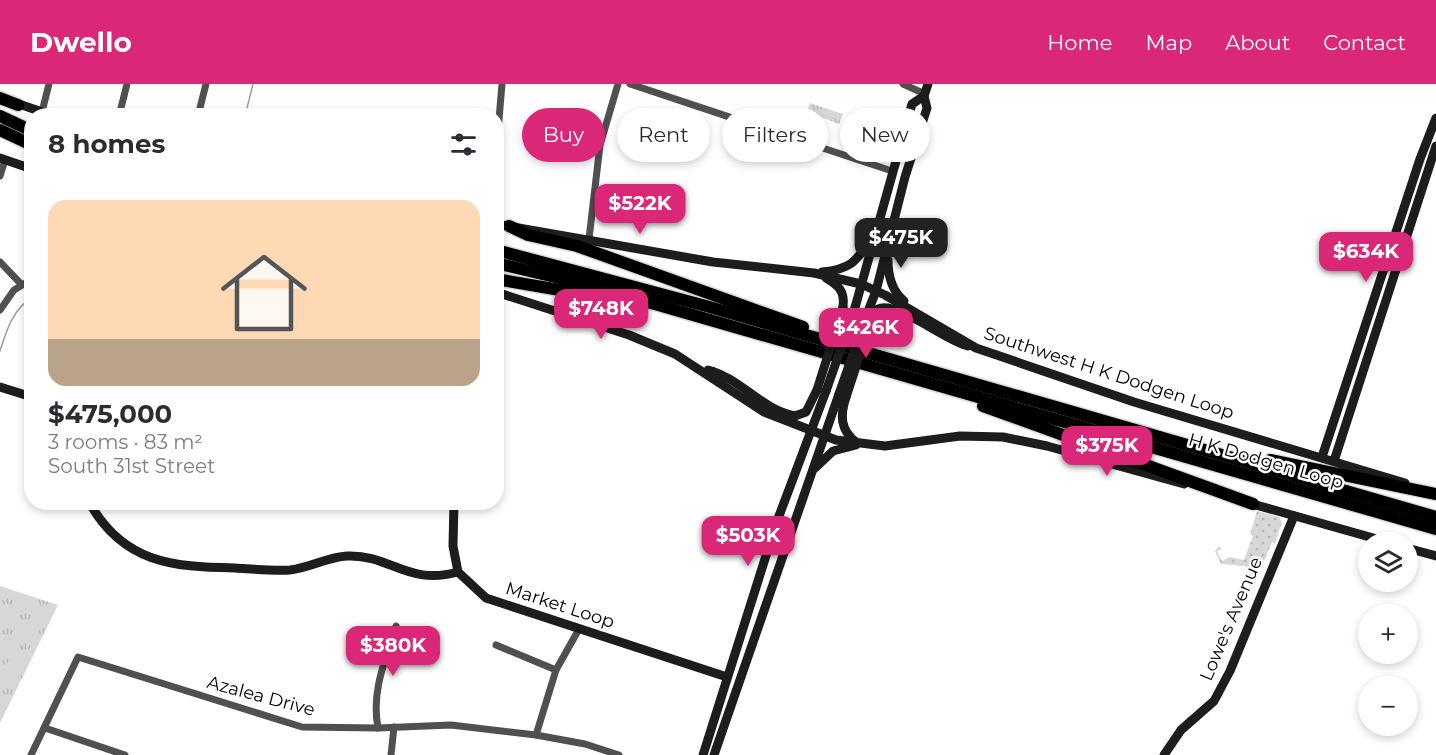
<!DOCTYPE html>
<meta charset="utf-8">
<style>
:root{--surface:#fff;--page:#f2f2f3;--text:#2b2b33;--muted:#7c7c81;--line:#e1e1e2;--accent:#db2777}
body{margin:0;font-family:Montserrat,sans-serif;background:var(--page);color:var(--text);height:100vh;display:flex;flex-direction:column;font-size:22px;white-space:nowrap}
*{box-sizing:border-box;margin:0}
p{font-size:20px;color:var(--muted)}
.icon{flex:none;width:33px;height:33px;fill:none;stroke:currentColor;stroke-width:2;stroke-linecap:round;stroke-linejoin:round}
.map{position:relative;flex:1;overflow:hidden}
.sheet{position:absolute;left:24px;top:24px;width:480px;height:402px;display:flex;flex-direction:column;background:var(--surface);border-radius:24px;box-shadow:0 3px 9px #0003}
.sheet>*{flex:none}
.top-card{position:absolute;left:522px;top:24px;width:570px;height:54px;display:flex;gap:12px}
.controls{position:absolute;left:1358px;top:448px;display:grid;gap:12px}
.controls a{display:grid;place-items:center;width:60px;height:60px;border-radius:50%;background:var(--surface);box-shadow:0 3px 9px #0003;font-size:30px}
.price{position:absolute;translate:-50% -51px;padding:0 14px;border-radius:12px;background:var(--accent);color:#fff;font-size:20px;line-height:39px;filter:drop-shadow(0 2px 3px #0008)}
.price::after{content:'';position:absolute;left:50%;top:36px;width:18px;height:14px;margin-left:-9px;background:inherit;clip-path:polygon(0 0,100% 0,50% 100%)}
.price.current{background:#222;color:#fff}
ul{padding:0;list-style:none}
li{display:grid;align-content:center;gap:12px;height:318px;padding:0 24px}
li+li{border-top:2px solid var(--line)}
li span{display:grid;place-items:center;height:186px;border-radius:18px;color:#555}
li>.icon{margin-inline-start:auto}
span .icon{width:108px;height:108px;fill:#fffc;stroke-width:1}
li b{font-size:26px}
h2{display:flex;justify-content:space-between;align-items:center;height:72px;padding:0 24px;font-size:26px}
.pill{padding:0 21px;border-radius:27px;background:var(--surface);box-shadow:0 3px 9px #0003;font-size:21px;line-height:54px}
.pill.current{background:var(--accent);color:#fff}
header{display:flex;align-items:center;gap:36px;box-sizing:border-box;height:84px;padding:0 30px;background:var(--accent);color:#fff}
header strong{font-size:28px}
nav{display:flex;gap:33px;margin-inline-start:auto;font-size:21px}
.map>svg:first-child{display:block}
</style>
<header>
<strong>Dwello</strong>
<nav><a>Home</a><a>Map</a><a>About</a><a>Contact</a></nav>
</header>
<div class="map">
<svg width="1436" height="671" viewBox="0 0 1436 671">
<defs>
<pattern id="grass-dots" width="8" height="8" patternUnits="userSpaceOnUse" patternTransform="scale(1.5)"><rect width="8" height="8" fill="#d7d7d7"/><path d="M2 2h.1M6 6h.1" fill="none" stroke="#b7b7b7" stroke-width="1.8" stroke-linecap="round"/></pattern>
<pattern id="park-tufts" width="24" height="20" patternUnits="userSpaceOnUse" patternTransform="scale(1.5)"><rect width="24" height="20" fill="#d7d7d7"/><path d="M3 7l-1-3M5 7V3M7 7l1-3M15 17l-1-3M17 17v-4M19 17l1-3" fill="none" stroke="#b7b7b7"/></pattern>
</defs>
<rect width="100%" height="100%" fill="#fff"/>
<path fill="url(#grass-dots)" d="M1257,427L1279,433L1282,438L1275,459L1272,458L1262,482L1257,487L1244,482L1221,480L1215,467L1219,462L1221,465L1217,467L1222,477L1230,473L1244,476L1253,452L1250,451Z"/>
<g fill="url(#park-tufts)">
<path d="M810,19L843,30L839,40L807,28Z"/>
<path d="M0,502L58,521L0,639Z"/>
</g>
<path fill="#d7d7d7" d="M9,575L23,581L13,603L0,597Z"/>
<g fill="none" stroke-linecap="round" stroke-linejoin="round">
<g stroke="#9e9e9e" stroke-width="1.5">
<path d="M245,32L253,0"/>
<path d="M0,267C6,248 13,224 32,214"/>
</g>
<g stroke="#dbdbdb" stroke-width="15">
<g id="highway">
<path d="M0,14L18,21"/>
<path d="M0,32L32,47"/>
<path d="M0,46L32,61"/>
<path d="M509,142L528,151L577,162L803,243"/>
<path d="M496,166L706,222L1436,433"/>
<path d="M496,179L589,201L1436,445"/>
<path d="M496,195L607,214"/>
<path d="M983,322L1253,420"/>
<path d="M1270,376L1436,410"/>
</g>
</g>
<g stroke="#505050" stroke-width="7">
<path d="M630,0L892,87"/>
<path d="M903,0L925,10"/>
<path d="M42,28L49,0"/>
<path d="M119,32L127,0"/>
<path d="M198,32L206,0"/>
<path d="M496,71L502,0"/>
<path d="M0,92L5,76"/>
<path d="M589,155L600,61L618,0"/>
<path d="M0,178L21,200"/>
<path d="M0,226L14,206L32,195"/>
<path d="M496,561L556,586"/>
<path d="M45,644L125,671"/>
<path d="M378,644C371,608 385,577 396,542"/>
<path d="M536,651L556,586L579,545"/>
<path d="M31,671L78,573L302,643L378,644L451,641L536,651L585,660L619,671"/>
<path d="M391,671L394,643"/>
</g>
<g stroke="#1d1d1d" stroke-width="9">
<path d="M13,18L54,32"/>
<path d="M0,74L32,85"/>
<path d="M496,140L713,178L814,189L861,200L885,211L976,264L1134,318L1405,399"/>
<path d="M888,176C888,193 892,207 904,217"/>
<path d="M822,188C852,185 856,177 872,154"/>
<path d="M826,194C839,202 845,207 843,223"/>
<path d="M496,208L629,251L675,270L764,328L836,356L885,362L960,352L1003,353L1047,362L1184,400"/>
<path d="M854,227L912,20L924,12L928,0"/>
<path d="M867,230L876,207L905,93L927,24L924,12"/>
<path d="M872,232L878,225C897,216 945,257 968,262"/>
<path d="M708,286C740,294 762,326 795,332L806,328L817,306"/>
<path d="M0,303L32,313"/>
<path d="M846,313C840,331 840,346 856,358"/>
<path d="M1322,373L1420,75L1436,34"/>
<path d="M1334,377L1436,62"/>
<path d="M815,384L833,367L856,361"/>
<path d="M89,418C123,479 172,483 235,484C252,485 272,487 290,486C310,484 327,473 347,472C390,470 407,502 458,488"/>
<path d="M454,418L453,462L458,488L486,514L727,593"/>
<path d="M1249,419L1391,459"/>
<path d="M1407,464L1436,472"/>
<path d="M703,671L776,440L826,307"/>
<path d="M714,671L839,310"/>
<path d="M1164,671L1181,646L1214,617L1230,587L1294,432"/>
</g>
<use href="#highway" stroke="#000" stroke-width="12"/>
<g stroke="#1d1d1d" stroke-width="9">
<path d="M817,306L843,223"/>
<path d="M826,307L854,227"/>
<path d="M839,310L867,230"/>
<path d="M846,313L866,252"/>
</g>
</g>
<g text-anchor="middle" stroke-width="5" stroke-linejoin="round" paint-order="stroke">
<g font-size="18" fill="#000" stroke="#fff">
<text transform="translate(1109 289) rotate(18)" y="6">Southwest H K Dodgen Loop</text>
<text transform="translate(1266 377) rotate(16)" y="6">H K Dodgen Loop</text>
<text transform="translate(560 521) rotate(18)" y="6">Market Loop</text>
<text transform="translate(1231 535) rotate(-67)" y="6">Lowe's Avenue</text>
<text transform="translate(261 612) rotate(15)" y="6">Azalea Drive</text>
</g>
</g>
</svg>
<div class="controls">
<a><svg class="icon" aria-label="layers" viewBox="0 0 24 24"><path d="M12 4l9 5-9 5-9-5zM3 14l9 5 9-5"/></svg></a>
<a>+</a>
<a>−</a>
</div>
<b class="price" style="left:640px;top:151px">$522K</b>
<b class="price current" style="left:901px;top:185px">$475K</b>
<b class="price" style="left:1366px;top:199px">$634K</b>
<b class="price" style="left:601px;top:256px">$748K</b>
<b class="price" style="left:866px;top:275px">$426K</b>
<b class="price" style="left:1107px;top:393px">$375K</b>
<b class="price" style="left:748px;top:483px">$503K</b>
<b class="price" style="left:393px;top:593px">$380K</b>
<div class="top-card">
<a class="pill current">Buy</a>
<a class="pill">Rent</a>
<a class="pill">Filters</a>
<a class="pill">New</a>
</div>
<section class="sheet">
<h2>8 homes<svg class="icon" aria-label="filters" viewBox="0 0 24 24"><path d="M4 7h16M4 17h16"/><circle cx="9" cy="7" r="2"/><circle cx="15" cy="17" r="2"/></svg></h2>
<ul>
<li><span style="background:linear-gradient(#ffd9b3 75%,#b9a48a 0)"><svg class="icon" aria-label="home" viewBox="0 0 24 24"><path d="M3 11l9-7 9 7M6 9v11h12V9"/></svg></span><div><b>$475,000</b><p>3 rooms · 83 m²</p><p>South 31st Street</p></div></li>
</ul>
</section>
</div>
